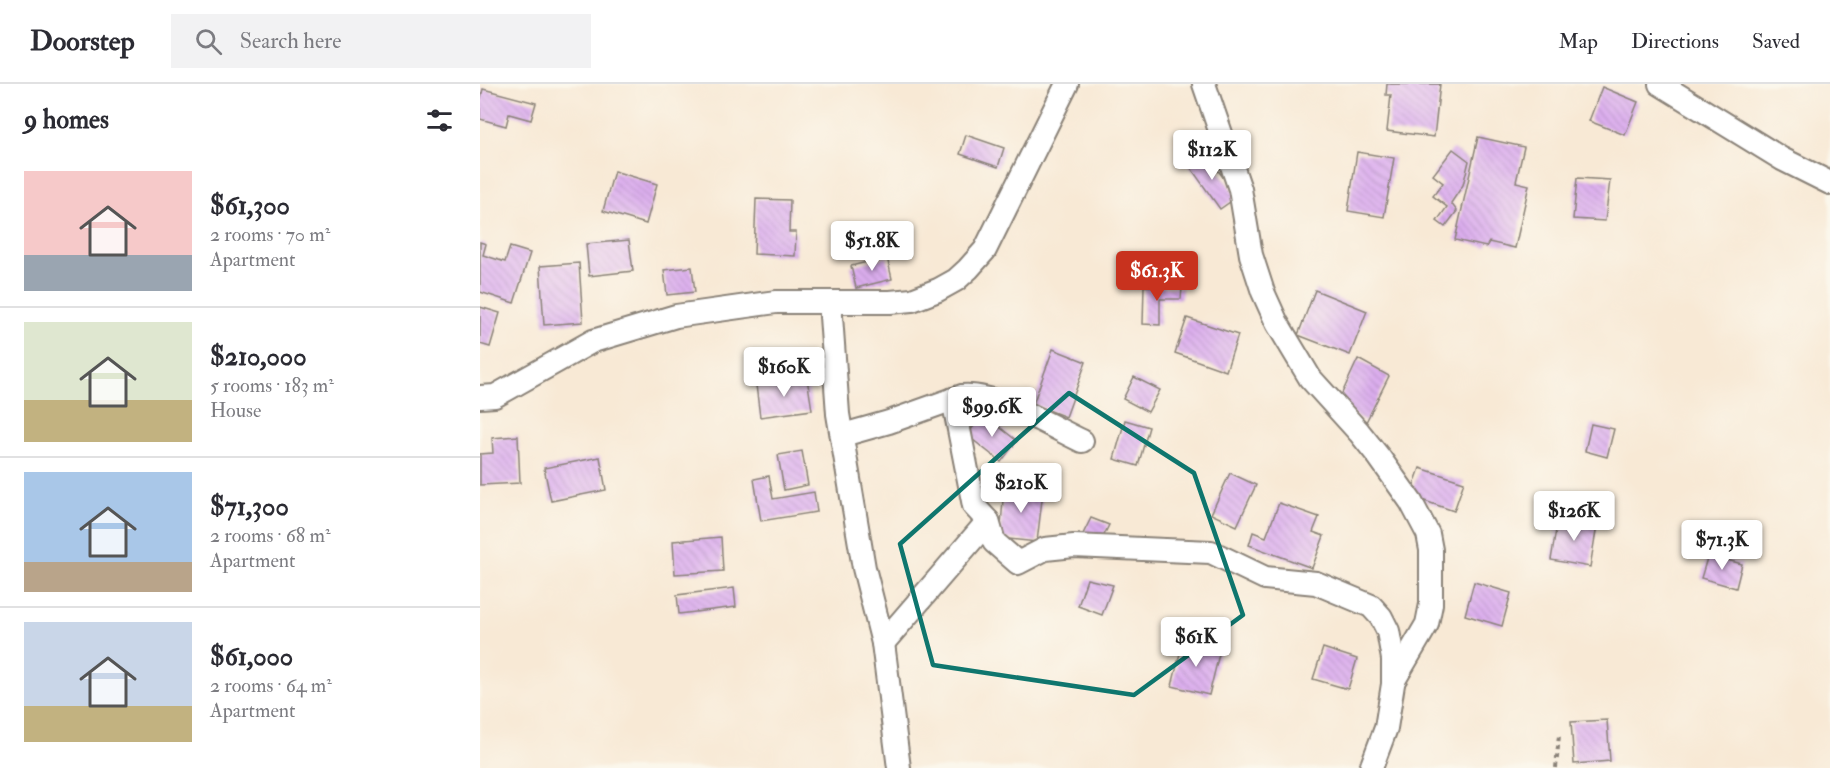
<!DOCTYPE html>
<meta charset="utf-8">
<style>
:root{--surface:#fff;--page:#f2f2f3;--text:#2b2b33;--muted:#7c7c81;--line:#e1e1e2;--accent:#c8321e}
body{margin:0;font-family:"IM FELL Double Pica",serif;background:var(--page);color:var(--text);height:100vh;display:flex;flex-direction:column;font-size:22px;white-space:nowrap}
*{box-sizing:border-box;margin:0}
p{font-size:20px;color:var(--muted)}
.icon{flex:none;width:33px;height:33px;fill:none;stroke:currentColor;stroke-width:2;stroke-linecap:round;stroke-linejoin:round}
.map{position:relative;flex:1;overflow:hidden}
.details{display:flex;flex-direction:column;background:var(--surface);width:480px}
.details>*{flex:none}
.price{position:absolute;translate:-50% -51px;padding:0 14px;border-radius:6px;background:#fff;color:#222;font-size:20px;line-height:39px;filter:drop-shadow(0 2px 3px #0008)}
.price::after{content:'';position:absolute;left:50%;top:36px;width:18px;height:14px;margin-left:-9px;background:inherit;clip-path:polygon(0 0,100% 0,50% 100%)}
.price.selected{background:var(--accent);color:#fff}
ul{padding:0;list-style:none}
li{display:flex;align-items:center;gap:18px;height:150px;padding:0 24px}
li+li{border-top:2px solid var(--line)}
li span{display:grid;place-items:center;flex:none;width:168px;height:120px;border-radius:0px;color:#555}
li>.icon{margin-inline-start:auto}
span .icon{width:72px;height:72px;fill:#fffc;stroke-width:1}
li b{font-size:26px}
h2{display:flex;justify-content:space-between;align-items:center;height:72px;padding:0 24px;font-size:26px}
header{display:flex;align-items:center;gap:36px;box-sizing:border-box;height:84px;padding:0 30px;background:var(--surface);border-bottom:2px solid var(--line)}
header strong{font-size:28px}
nav{display:flex;gap:33px;margin-inline-start:auto;font-size:21px}
.search{width:420px;height:54px;background:var(--page);display:flex;align-items:center;gap:15px;box-sizing:border-box;padding:0 21px;border-radius:0px;color:var(--muted);font-size:22px}
main{display:flex;flex:1;min-height:0}
.map>svg:first-child{display:block}
</style>
<header>
<strong>Doorstep</strong>
<div class="search"><svg class="icon" aria-label="search" viewBox="0 0 24 24"><circle cx="10" cy="10" r="6"/><path d="M15 15l6 6"/></svg>Search here</div>
<nav><a>Map</a><a>Directions</a><a>Saved</a></nav>
</header>
<main>
<section class="details">
<h2>9 homes<svg class="icon" aria-label="filters" viewBox="0 0 24 24"><path d="M4 7h16M4 17h16"/><circle cx="9" cy="7" r="2"/><circle cx="15" cy="17" r="2"/></svg></h2>
<ul>
<li><span style="background:linear-gradient(#f6c9c9 70%,#9aa5b1 0)"><svg class="icon" aria-label="home" viewBox="0 0 24 24"><path d="M3 11l9-7 9 7M6 9v11h12V9"/></svg></span><div><b>$61,300</b><p>2 rooms · 70 m²</p><p>Apartment</p></div></li>
<li><span style="background:linear-gradient(#dfe7d0 65%,#c2b280 0)"><svg class="icon" aria-label="home" viewBox="0 0 24 24"><path d="M3 11l9-7 9 7M6 9v11h12V9"/></svg></span><div><b>$210,000</b><p>5 rooms · 183 m²</p><p>House</p></div></li>
<li><span style="background:linear-gradient(#a9c7e8 75%,#b9a48a 0)"><svg class="icon" aria-label="home" viewBox="0 0 24 24"><path d="M3 11l9-7 9 7M6 9v11h12V9"/></svg></span><div><b>$71,300</b><p>2 rooms · 68 m²</p><p>Apartment</p></div></li>
<li><span style="background:linear-gradient(#c9d6e8 70%,#c2b280 0)"><svg class="icon" aria-label="home" viewBox="0 0 24 24"><path d="M3 11l9-7 9 7M6 9v11h12V9"/></svg></span><div><b>$61,000</b><p>2 rooms · 64 m²</p><p>Apartment</p></div></li>
</ul>
</section>
<div class="map">
<svg width="1350" height="684" viewBox="0 0 1350 684">
<defs>
<pattern id="building-back-hatch" width="6" height="6" patternUnits="userSpaceOnUse" patternTransform="scale(1.5)"><rect width="6" height="6" fill="#dcaeee"/><path d="M-1 5l2 2M0 0l6 6M5-1l2 2" fill="none" stroke="#bc95cc"/></pattern>
</defs>
<rect width="100%" height="100%" fill="#fbf7ec"/>
<filter id="ink" filterUnits="userSpaceOnUse"><feTurbulence type="fractalNoise" baseFrequency=".0167" numOctaves="2"/><feDisplacementMap in="SourceGraphic" scale="12" xChannelSelector="R" yChannelSelector="G"/><feConvolveMatrix kernelMatrix="1 2 1 2 8 2 1 2 1" color-interpolation-filters="sRGB"/></filter>
<filter id="wash" filterUnits="userSpaceOnUse"><feTurbulence type="fractalNoise" baseFrequency=".008" numOctaves="4" result="noise"/><feDisplacementMap in="SourceGraphic" scale="24" xChannelSelector="R" yChannelSelector="G"/><feGaussianBlur stdDeviation="1.35" result="paint"/><feColorMatrix in="noise" values="0 0 0 0 0 0 0 0 0 0 0 0 0 0 0 0 0 1.4 0 .05"/><feComposite in="paint" operator="in"/></filter>
<g filter="url(#wash)">
<rect width="100%" height="100%" fill="#f8e9d5"/>
<g id="blocks">
<g fill="url(#building-back-hatch)">
<path d="M907,0H960L954,53L907,47L911,11H906Z"/>
<path d="M1122,3L1158,18L1145,51L1109,37Z"/>
<path d="M3,5L56,19L51,36L29,30L26,42L0,35V17Z"/>
<path d="M486,51L524,64L518,83L480,70Z"/>
<path d="M998,53L1044,63L1036,98L1049,101L1035,164L1009,158L1006,163L975,156Z"/>
<path d="M973,65L989,77L983,101L971,119L977,127L965,143L957,137L967,123L953,112L963,99L953,91Z"/>
<path d="M725,68L757,113L740,125L708,80Z"/>
<path d="M877,68L914,74L904,133L868,127Z"/>
<path d="M134,87L177,100L166,140L123,127Z"/>
<path d="M1097,94L1130,96L1125,137L1093,135Z"/>
<path d="M276,115L310,116L309,148H316L315,172L274,170Z"/>
<path d="M149,156L153,187L109,192L106,160Z"/>
<path d="M0,158L6,160L3,171L25,178L30,163L50,169L34,219L0,208Z"/>
<path d="M407,173L412,195L376,204L371,182Z"/>
<path d="M99,179L103,238L64,241L60,182Z"/>
<path d="M212,183L215,208L187,211L184,186Z"/>
<path d="M664,202L702,204L701,215H680V241L663,240Z"/>
<path d="M835,206L887,227L870,271L818,251Z"/>
<path d="M0,223L20,229L10,263L0,260Z"/>
<path d="M707,234L758,251L746,287L695,269Z"/>
<path d="M573,265L606,278L586,333L553,320Z"/>
<path d="M878,275L909,292L886,338L857,320Z"/>
<path d="M654,293L680,306L668,328L643,315Z"/>
<path d="M327,294L332,326L280,333L276,301Z"/>
<path d="M503,330L537,357L521,378L487,351Z"/>
<path d="M645,336L669,343L658,382L634,375Z"/>
<path d="M1111,340L1134,345L1127,373L1105,367Z"/>
<path d="M38,352L40,399L0,401V370L13,369L12,354Z"/>
<path d="M322,367L328,401L304,406L298,371Z"/>
<path d="M120,373L126,406L71,417L64,384Z"/>
<path d="M940,384L984,398L974,427L930,412Z"/>
<path d="M750,389L776,401L757,442L731,430Z"/>
<path d="M289,392L293,415L334,408L337,428L281,437L274,395Z"/>
<path d="M524,403L563,407L557,458L520,454Z"/>
<path d="M799,419L839,433L833,448L844,452L832,484L769,461L773,448L786,453Z"/>
<path d="M611,434L629,441L621,457L602,452Z"/>
<path d="M1078,434L1117,441L1110,483L1071,476Z"/>
<path d="M241,453L243,487L195,490L193,457Z"/>
<path d="M1228,471L1262,480L1256,504L1221,494Z"/>
<path d="M607,495L633,501L622,531L598,522Z"/>
<path d="M994,498L1031,509L1022,542L985,531Z"/>
<path d="M254,504L256,523L199,530L197,511Z"/>
<path d="M703,557L740,566L729,611L692,602Z"/>
<path d="M843,564L877,575L868,605L833,595Z"/>
<path d="M1127,636L1130,677L1094,680L1091,638Z"/>
</g>
</g>
</g>
<g filter="url(#ink)">
<use href="#blocks" fill-opacity="0" stroke="#8a8278" stroke-width="1.5"/>
<g fill="none" stroke-linecap="round" stroke-linejoin="round">
<g stroke="#8a8278" stroke-width="26">
<g id="minor">
<path d="M724,0L760,105L771,171L783,208L797,239L830,294L879,348L899,373L931,418L948,450L951,466V520L947,540L913,598"/>
<path d="M1180,0L1302,75L1350,99"/>
<path d="M350,218L358,330L384,484L403,559L419,684"/>
<path d="M0,313L15,312L113,257L196,232L296,218H410L432,216L458,206L476,196L488,185L505,166L587,0"/>
<path d="M473,315L494,422L508,437L514,458L538,479L565,465L594,462L731,468L785,494L836,499L891,522L901,533L908,547L913,575V600L906,644L891,684"/>
<path d="M363,351L409,338L482,312C514,308 572,343 602,357"/>
<path d="M403,559L508,437"/>
</g>
</g>
<path stroke="#8a8278" stroke-width="4" stroke-dasharray="4.5 4.5" stroke-linecap="butt" d="M1076,684L1079,651"/>
<use href="#minor" stroke="#fff" stroke-width="22"/>
</g>
</g>
<path fill="none" stroke="#0f766e" stroke-width="4.5" stroke-linejoin="round" d="M589,309L714,389L763,531L654,611L453,581L420,460Z"/>
</svg>
<b class="price" style="left:732px;top:97px">$112K</b>
<b class="price" style="left:392px;top:188px">$51.8K</b>
<b class="price selected" style="left:677px;top:218px">$61.3K</b>
<b class="price" style="left:304px;top:314px">$160K</b>
<b class="price" style="left:512px;top:354px">$99.6K</b>
<b class="price" style="left:541px;top:430px">$210K</b>
<b class="price" style="left:1094px;top:458px">$126K</b>
<b class="price" style="left:1242px;top:487px">$71.3K</b>
<b class="price" style="left:716px;top:584px">$61K</b>
</div>
</main>
